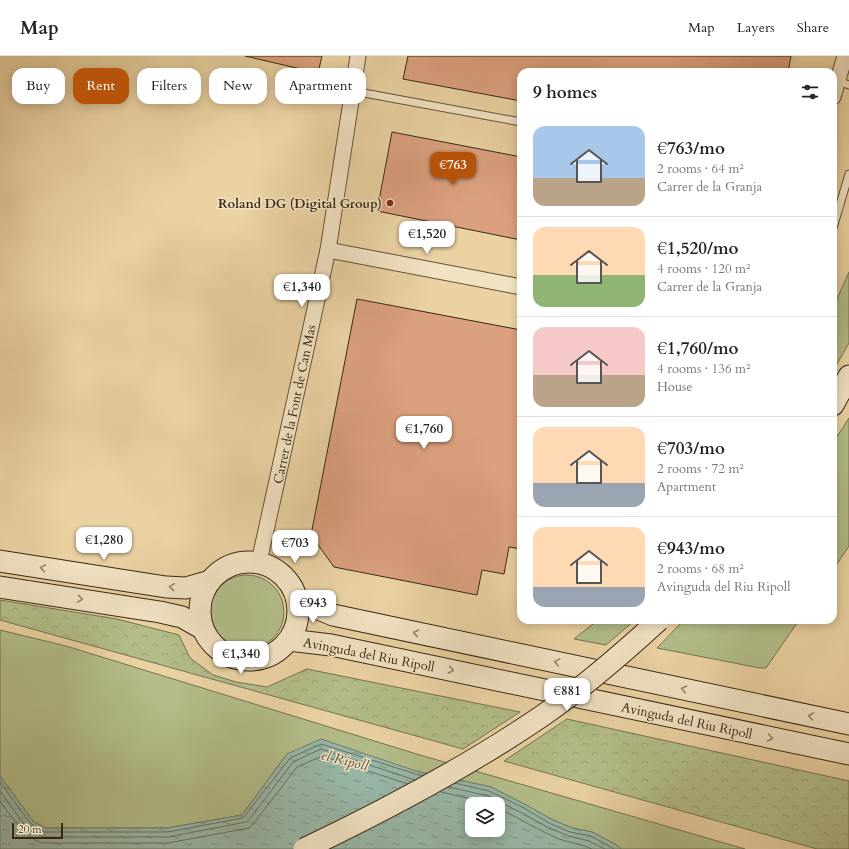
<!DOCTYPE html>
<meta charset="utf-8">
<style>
:root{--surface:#fff;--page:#f2f2f2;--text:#222;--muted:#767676;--line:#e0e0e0;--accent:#b45309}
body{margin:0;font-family:Cardo,serif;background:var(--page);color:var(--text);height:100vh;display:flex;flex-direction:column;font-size:15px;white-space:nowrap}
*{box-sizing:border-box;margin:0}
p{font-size:13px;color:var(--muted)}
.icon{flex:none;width:22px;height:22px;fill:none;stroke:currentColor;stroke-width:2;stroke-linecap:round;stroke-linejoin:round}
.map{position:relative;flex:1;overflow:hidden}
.details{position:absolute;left:517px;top:12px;width:320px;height:556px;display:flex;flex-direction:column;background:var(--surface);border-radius:12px;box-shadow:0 2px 10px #0003}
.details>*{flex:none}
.banner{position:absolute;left:12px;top:12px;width:380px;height:36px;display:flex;gap:8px}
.tools{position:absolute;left:465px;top:741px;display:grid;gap:8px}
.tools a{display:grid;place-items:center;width:40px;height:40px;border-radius:8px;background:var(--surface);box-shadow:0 2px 10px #0003;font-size:20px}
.scale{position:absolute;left:12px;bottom:10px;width:51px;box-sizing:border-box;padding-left:4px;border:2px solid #392814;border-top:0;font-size:11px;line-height:14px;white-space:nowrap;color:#392814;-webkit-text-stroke:3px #f1e2c3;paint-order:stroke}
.price{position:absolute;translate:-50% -34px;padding:0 9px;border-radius:8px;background:#fff;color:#222;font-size:13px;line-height:26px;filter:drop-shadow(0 1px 2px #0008)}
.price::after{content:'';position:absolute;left:50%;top:24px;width:12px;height:9px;margin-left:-6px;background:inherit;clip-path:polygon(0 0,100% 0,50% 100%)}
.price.on{background:var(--accent);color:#fff}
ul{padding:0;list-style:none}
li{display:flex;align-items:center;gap:12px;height:100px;padding:0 16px}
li+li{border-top:1px solid var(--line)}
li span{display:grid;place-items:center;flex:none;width:112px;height:80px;border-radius:12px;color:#555}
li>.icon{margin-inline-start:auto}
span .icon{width:48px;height:48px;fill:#fffc;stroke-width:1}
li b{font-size:17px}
h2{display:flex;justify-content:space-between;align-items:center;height:48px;padding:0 16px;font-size:17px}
.pill{padding:0 14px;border-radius:12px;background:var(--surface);box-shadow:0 2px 10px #0003;font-size:14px;line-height:36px}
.pill.on{background:var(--accent);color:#fff}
header{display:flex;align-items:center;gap:24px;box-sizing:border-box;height:56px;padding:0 20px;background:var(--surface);border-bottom:1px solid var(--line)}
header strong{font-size:19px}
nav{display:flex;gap:22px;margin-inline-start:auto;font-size:14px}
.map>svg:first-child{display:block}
</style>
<header>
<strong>Map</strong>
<nav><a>Map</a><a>Layers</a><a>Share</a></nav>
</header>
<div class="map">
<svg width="849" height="793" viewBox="0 0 849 793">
<defs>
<pattern id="park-crowns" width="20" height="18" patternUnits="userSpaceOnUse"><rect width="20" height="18" fill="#b2bd89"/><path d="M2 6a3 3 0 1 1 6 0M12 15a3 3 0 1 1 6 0" fill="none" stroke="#9aa275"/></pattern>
<pattern id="water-ripples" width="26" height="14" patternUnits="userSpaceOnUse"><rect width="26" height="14" fill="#98b7a7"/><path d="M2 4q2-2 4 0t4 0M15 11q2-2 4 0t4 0" fill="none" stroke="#7d9587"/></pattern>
</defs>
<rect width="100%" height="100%" fill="#ead2a2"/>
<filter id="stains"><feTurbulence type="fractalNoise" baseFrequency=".005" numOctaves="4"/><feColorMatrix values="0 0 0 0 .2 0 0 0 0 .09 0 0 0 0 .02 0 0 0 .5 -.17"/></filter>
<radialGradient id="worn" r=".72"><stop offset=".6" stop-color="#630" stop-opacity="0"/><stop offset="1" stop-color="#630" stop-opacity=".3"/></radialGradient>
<g fill="#b2bd89" stroke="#76724e">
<path d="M849,216V287L833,315V252Z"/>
<path d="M849,362V490L833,514V387Z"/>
<circle cx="247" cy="556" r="37"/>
<path d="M598,564H635L606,589L574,583Z"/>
<path d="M684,564H799L766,612H760L657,592Z"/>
<path d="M0,574L66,590L420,699L745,793H621L615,788L592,776L572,772L551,763L526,749L491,731L416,715L287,698L242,759L167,772H45L33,765L0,720Z"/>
</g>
<g fill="url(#park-crowns)" stroke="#76724e">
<path d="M0,544L117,563L179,579L190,602L213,619L236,626L267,631L307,613L520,656L463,693L0,564Z"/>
<path d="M567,663L849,725V793H817L504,705Z"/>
</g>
<path fill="url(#water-ripples)" stroke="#727e6c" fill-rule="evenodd" d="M321,683L416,715L491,731L526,749L551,763L572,772L592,776L615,788L621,793H0V720L33,765L45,772H167L242,759L287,698ZM472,748H498V774H472Z"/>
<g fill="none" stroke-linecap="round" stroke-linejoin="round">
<g stroke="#68705e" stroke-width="1">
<path d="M0,726L30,767L44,776H167L243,762L290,702L321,688L422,720"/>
<path d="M455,727L489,735L524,752L549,767L570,776L591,780L614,793"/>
<path d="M449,731L488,740L522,757L547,771L569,780L589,785L605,793"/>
<path d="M0,735L26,771L43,781H168L246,766L249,764L293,706L321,693L415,724"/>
<path d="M441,736L485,746L491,748"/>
<path d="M0,745C12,761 22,780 42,787H168L244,773L249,772L254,767L297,711L322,700L408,728"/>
<path d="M498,752C519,762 538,774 559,783C570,787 582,788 592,793"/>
</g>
</g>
<g fill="#dba07e" stroke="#392814">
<path d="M245,0H322L318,17Z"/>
<path d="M408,0H791L788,16H521V45L403,23Z"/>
<path d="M392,76L521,101V184L377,155Z"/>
<path d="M357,243L521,274V493L509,491L504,518L482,514L477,539L334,511L311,479Z"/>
</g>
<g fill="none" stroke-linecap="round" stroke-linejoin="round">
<g stroke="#655238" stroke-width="9">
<g id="lane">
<path d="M837,25L849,29"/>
<path d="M353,35L521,66"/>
<path d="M833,172L849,118"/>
</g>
</g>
<g stroke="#655238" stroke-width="17">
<g id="street">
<path d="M833,41L845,0"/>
<path d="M328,194L521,231"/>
<path d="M259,506L328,194L358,0"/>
</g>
</g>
<g stroke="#392814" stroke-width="23">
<g id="secondary">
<path d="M833,349L849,320"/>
<path d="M0,505L166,531L186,532L210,525"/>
<circle cx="249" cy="555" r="49"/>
<path d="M0,531L160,556L182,561L203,573"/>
<path d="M297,544L333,559L849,668"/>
<path d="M289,584L331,589L849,698"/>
</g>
</g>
<use href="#lane" stroke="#f1e2c3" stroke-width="7"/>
<use href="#street" stroke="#f1e2c3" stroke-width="15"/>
<use href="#secondary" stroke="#f1e2c3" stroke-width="21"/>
<g stroke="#392814" stroke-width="23" stroke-linecap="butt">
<path id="secondary-bridge" d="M304,793C386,754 467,711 542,660C584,631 622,598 659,564"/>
</g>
<use href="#secondary-bridge" stroke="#f1e2c3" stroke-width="21"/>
</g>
<defs><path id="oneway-chevron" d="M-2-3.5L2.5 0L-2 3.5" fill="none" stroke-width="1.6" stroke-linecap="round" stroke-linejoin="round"/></defs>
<g stroke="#95856c">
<use href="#oneway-chevron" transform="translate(43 512) rotate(-171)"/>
<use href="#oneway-chevron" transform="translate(172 531) rotate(-177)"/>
<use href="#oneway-chevron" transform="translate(80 543) rotate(9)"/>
<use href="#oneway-chevron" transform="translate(416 577) rotate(-168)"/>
<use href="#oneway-chevron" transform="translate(557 606) rotate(-168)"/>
<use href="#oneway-chevron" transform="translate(451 614) rotate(12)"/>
<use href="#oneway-chevron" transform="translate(684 633) rotate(-168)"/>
<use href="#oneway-chevron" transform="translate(811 660) rotate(-168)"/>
<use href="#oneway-chevron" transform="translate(770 682) rotate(12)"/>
</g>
<circle fill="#8f2418" stroke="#f1e2c3" stroke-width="1.5" cx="390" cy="147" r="4"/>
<g text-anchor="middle" stroke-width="3" stroke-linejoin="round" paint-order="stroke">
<g font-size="13" font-weight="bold" fill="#392814" stroke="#f1e2c3" text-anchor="end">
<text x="382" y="152">Roland DG (Digital Group)</text>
</g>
<g font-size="13" fill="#392814" stroke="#f1e2c3">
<text transform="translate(294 348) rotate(-78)" y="5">Carrer de la Font de Can Mas</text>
<text transform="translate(369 598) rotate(11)" y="5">Avinguda del Riu Ripoll</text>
<text transform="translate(687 664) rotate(12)" y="5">Avinguda del Riu Ripoll</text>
</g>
<g font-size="14" font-style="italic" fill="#514c39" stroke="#f1e2c3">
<text transform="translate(345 704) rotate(14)" y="5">el Ripoll</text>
</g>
</g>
<rect width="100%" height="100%" filter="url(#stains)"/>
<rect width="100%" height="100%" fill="url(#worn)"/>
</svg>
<div class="tools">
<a><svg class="icon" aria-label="layers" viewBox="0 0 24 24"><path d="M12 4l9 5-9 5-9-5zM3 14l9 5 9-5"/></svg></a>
</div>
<div class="scale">20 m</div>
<b class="price on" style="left:453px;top:130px">€763</b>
<b class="price" style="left:427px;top:199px">€1,520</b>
<b class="price" style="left:302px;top:252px">€1,340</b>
<b class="price" style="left:424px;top:394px">€1,760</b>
<b class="price" style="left:104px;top:505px">€1,280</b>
<b class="price" style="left:295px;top:508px">€703</b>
<b class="price" style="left:313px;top:568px">€943</b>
<b class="price" style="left:241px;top:619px">€1,340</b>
<b class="price" style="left:567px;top:656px">€881</b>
<div class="banner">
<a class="pill">Buy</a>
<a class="pill on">Rent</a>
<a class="pill">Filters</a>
<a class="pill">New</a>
<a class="pill">Apartment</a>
</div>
<section class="details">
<h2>9 homes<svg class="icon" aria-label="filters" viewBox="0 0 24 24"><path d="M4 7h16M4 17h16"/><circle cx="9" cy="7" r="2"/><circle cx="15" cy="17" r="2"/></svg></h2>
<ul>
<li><span style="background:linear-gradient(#a9c7e8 65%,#b9a48a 0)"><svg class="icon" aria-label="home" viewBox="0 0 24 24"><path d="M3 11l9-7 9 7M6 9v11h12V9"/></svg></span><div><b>€763/mo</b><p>2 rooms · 64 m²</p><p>Carrer de la Granja</p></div></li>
<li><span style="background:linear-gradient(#ffd9b3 60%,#8fb573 0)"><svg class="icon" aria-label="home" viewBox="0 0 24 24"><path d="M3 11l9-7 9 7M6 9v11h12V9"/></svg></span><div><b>€1,520/mo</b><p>4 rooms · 120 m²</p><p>Carrer de la Granja</p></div></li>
<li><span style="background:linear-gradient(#f6c9c9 60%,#b9a48a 0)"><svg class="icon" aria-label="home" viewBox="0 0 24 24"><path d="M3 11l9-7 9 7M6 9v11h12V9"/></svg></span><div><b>€1,760/mo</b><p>4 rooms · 136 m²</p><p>House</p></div></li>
<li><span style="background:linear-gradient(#ffd9b3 70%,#9aa5b1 0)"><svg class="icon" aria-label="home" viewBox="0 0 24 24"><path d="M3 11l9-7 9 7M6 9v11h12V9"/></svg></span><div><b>€703/mo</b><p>2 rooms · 72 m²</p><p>Apartment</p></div></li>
<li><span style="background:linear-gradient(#ffd9b3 75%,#9aa5b1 0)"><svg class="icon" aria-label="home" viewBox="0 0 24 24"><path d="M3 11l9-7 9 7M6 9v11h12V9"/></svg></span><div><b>€943/mo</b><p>2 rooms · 68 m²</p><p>Avinguda del Riu Ripoll</p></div></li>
</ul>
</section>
</div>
